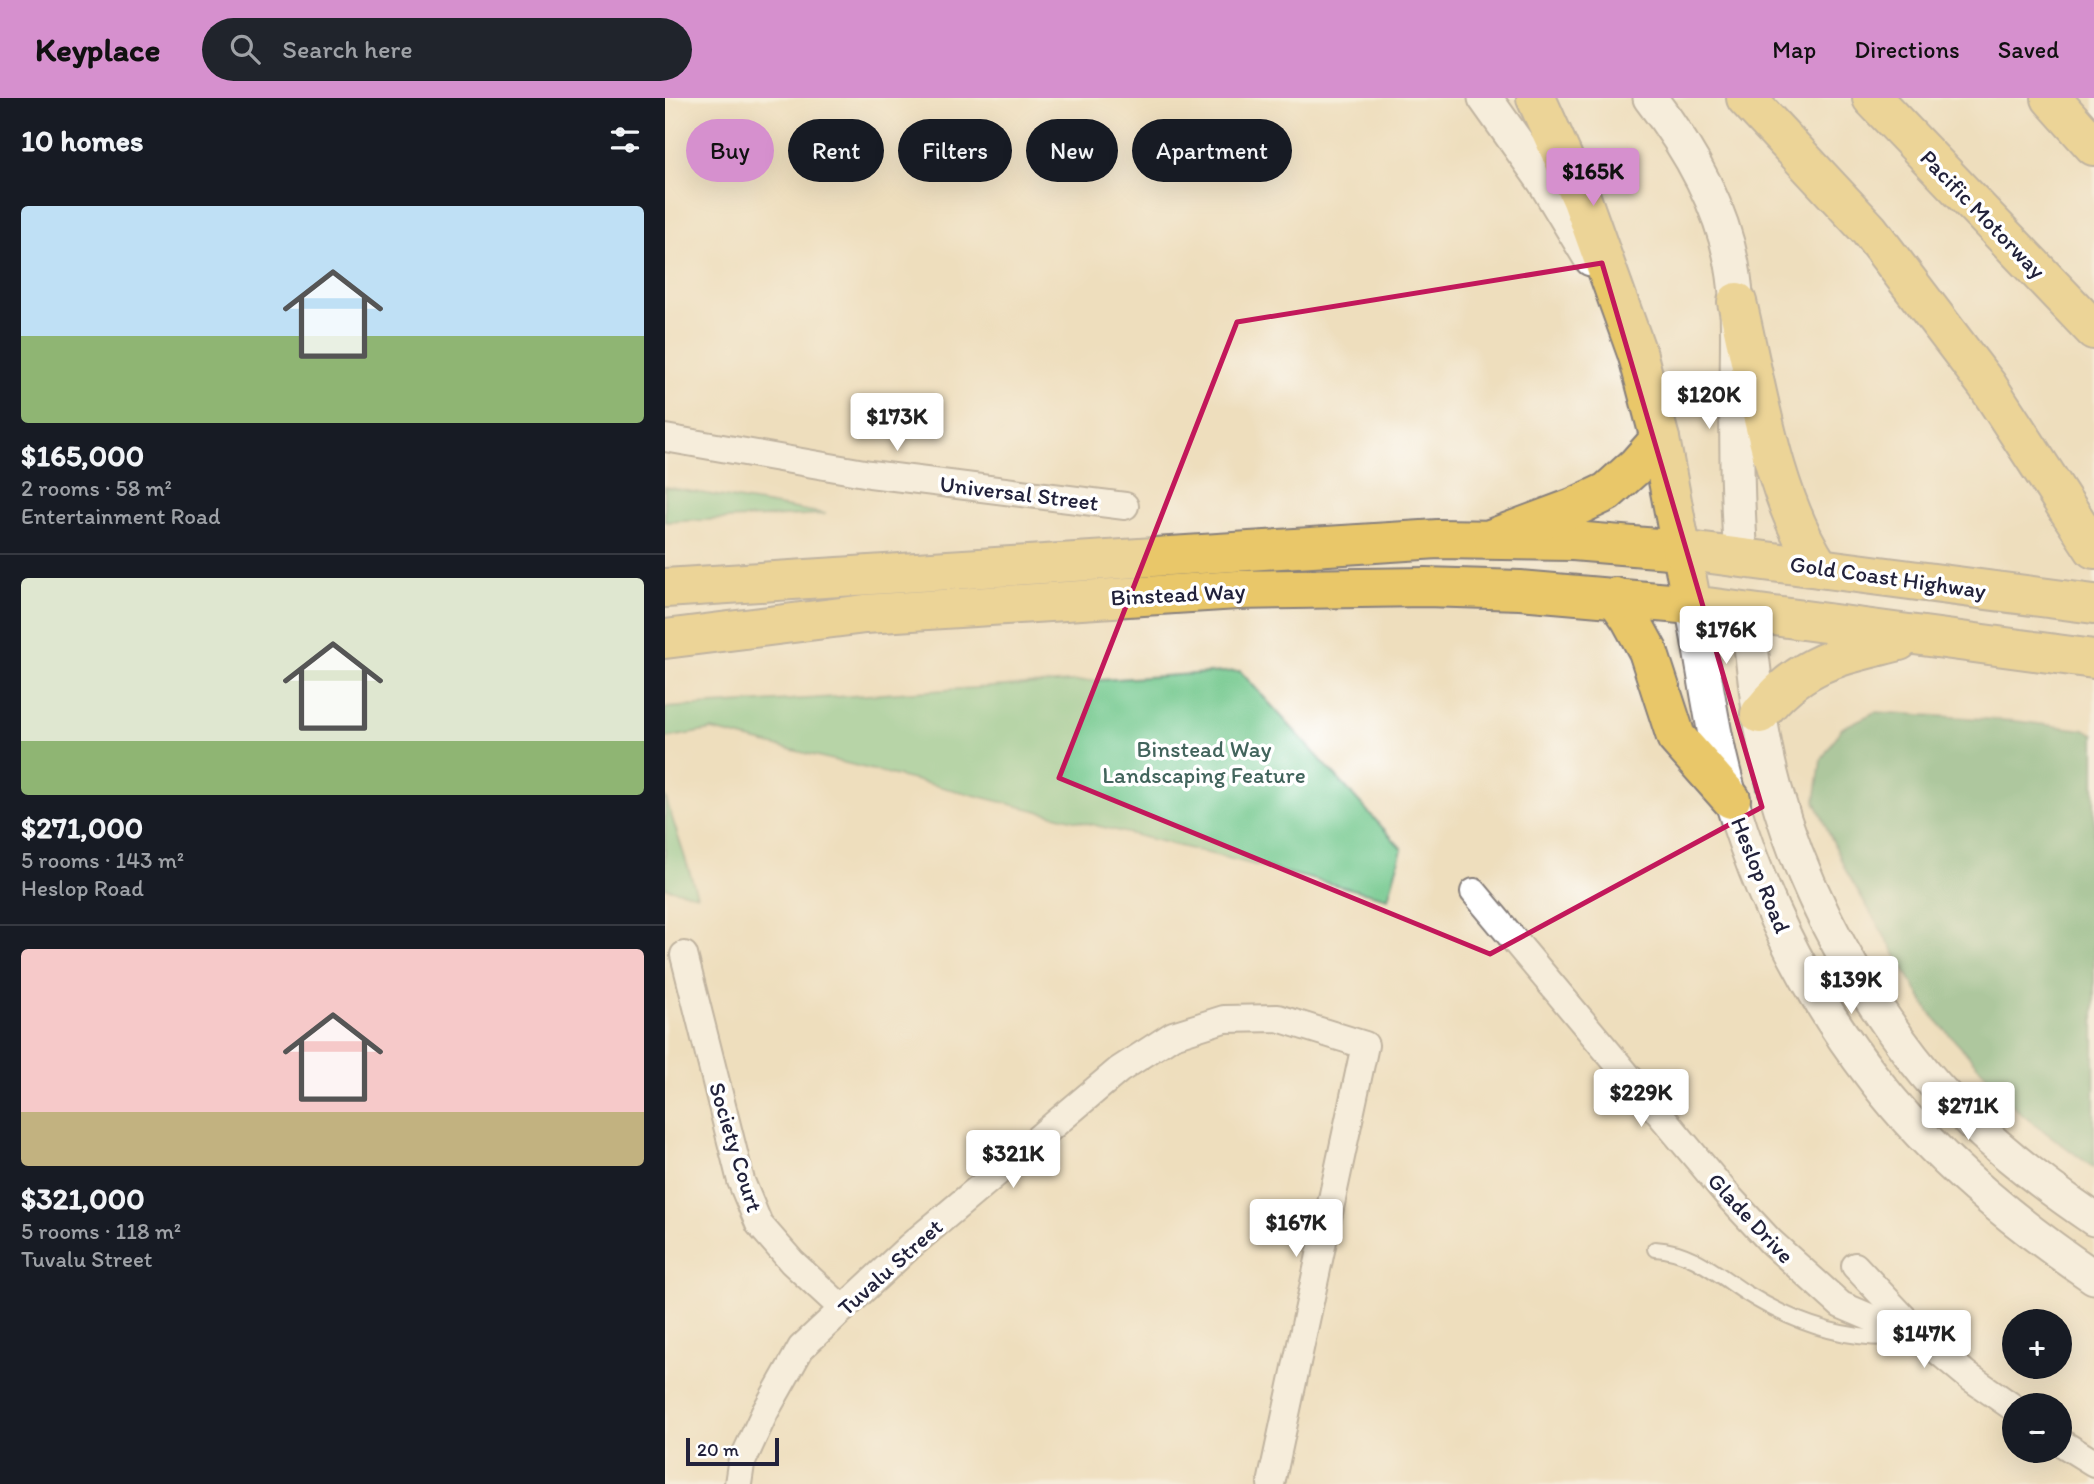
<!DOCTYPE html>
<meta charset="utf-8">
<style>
:root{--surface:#171b24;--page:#20242c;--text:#f1f3f6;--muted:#9ea1a6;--line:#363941;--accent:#d690ce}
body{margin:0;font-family:Itim,sans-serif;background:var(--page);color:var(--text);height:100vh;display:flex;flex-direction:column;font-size:26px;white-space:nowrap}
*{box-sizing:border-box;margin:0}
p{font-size:23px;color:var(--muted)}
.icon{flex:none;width:38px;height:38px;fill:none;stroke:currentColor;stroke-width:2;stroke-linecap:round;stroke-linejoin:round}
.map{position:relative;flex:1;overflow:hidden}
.details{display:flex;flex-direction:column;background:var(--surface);width:665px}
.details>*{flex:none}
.hud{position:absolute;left:21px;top:21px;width:665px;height:63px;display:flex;gap:14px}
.buttons{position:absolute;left:1337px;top:1211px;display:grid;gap:14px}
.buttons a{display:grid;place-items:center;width:70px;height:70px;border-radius:50%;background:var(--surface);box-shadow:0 7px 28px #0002;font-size:35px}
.scale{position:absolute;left:21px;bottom:18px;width:93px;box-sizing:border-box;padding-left:7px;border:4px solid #22223b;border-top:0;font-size:19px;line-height:24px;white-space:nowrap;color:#22223b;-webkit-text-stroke:5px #fff;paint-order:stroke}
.price{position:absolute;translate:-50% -60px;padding:0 16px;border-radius:7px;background:#fff;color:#222;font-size:23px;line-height:46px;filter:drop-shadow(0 2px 4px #0008)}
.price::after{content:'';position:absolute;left:50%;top:42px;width:21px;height:16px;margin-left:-10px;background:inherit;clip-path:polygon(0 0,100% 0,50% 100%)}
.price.active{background:var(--accent);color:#111}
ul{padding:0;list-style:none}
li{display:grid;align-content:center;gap:14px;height:371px;padding:0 21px}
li+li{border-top:2px solid var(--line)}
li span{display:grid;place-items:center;height:217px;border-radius:7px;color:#555}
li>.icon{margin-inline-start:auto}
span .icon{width:126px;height:126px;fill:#fffc;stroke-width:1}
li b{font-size:30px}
h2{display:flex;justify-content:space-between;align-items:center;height:84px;padding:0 21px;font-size:30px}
.pill{padding:0 24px;border-radius:32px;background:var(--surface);box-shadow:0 7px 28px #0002;font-size:24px;line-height:63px}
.pill.active{background:var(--accent);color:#111}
header{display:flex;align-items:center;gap:42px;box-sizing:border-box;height:98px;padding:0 35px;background:var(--accent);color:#111}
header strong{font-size:33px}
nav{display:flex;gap:38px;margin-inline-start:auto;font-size:24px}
.search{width:490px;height:63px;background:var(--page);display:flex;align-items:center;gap:18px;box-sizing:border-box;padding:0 24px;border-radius:38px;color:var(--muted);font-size:26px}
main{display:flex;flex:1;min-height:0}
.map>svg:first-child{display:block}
</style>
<header>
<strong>Keyplace</strong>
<div class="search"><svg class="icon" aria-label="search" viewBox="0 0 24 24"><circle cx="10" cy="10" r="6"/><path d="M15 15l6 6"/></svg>Search here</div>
<nav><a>Map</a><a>Directions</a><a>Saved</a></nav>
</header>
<main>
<section class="details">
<h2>10 homes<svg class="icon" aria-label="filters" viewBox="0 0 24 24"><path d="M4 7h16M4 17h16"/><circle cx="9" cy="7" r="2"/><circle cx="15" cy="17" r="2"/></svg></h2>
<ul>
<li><span style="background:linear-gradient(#bfe0f5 60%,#8fb573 0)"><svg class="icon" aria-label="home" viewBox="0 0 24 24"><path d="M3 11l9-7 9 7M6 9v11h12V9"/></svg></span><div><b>$165,000</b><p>2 rooms · 58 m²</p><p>Entertainment Road</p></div></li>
<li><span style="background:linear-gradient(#dfe7d0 75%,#8fb573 0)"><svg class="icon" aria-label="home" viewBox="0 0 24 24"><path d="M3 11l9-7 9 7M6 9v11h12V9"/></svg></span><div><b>$271,000</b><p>5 rooms · 143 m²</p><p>Heslop Road</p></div></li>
<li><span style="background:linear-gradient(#f6c9c9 75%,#c2b280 0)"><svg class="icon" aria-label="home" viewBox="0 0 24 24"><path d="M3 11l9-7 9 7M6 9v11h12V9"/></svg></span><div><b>$321,000</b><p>5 rooms · 118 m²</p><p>Tuvalu Street</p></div></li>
</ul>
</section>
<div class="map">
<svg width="1429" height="1386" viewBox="0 0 1429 1386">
<rect width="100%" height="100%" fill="#fff"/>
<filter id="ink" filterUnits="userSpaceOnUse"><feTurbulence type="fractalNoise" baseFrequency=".0143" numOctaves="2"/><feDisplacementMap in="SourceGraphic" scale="14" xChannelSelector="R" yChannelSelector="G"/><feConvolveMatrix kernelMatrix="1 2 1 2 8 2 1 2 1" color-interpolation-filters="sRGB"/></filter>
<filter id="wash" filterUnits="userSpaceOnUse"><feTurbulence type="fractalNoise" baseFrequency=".00686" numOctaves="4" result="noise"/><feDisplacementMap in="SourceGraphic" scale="28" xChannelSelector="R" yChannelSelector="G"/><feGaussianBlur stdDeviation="1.57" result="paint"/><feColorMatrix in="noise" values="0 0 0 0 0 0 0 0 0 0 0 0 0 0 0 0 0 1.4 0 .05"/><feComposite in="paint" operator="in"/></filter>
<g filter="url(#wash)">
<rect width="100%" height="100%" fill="#eedebd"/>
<g fill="#73c88d" stroke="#4a7564" stroke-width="2">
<path d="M0,389L161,416L0,424Z"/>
<path d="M575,573L737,751L723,800L47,632L0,640V610Z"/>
<path d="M0,698L32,797L1,790L0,787Z"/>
</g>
<path fill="#5eac78" stroke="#40675a" stroke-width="2" d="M1210,614L1351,623L1420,632L1429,636V1070L1356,1016L1265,915L1181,773L1150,703L1156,662L1177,630Z"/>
</g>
<g filter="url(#ink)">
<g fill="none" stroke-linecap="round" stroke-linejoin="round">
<g stroke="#88807c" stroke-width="18">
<path id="service" d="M990,1151C1026,1153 1051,1175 1081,1195C1129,1225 1183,1244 1240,1239"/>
</g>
<g stroke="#88807c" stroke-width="30">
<g id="minor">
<path d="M0,340L205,376L460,408"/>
<path d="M809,794L1065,1100L1106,1144L1176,1207L1261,1243L1303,1278L1349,1310"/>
<path d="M19,857L76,1083L94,1126L127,1164L178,1211"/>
<path d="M1190,1168L1254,1236"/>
<path d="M1395,1344L1429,1365"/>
<path d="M73,1386L76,1366L100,1314L136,1250L244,1149L454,972L508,937L559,921L613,920L700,947L606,1386"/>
</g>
</g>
<g stroke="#88807c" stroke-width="37">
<g id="tertiary">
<path d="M820,0L879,83L926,161"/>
<path d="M985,0C1023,49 1055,104 1067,166C1075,208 1072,251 1072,294C1071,350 1072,404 1076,460"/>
<path d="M1027,507C1040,572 1047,640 1067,704C1097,803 1145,899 1209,981C1269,1060 1348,1124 1429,1179"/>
<path d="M1082,513C1089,572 1094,633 1110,691C1137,788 1186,879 1247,959C1295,1022 1364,1077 1429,1121"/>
</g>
</g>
<g stroke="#88807c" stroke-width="42">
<g id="primary">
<path d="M0,490L773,441L908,443L1016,452"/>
<path d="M950,499L965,520L983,553L1011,639L1066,701"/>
<path d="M0,541L200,516L572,492L761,489L855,492L1027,507"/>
</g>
</g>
<g stroke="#88807c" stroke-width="42">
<g id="trunk">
<path d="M1072,204C1092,288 1107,398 1155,470"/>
<path d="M973,258L995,341L1027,507L1429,561"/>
<path d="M828,440L908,410L942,394L972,367L995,341"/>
<path d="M1016,452L1429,506"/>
<path d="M1095,616C1137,563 1172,559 1234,543"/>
</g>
</g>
<g stroke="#88807c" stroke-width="42">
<g id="motorway">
<path d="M871,0L917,102L973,258"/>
<path d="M1081,0L1204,132L1322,287L1429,451"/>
<path d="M1207,0L1429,232"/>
<path d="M1386,0L1429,48"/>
</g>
</g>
<use href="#service" stroke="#fff" stroke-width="14"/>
<use href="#minor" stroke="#fff" stroke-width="26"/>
<use href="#tertiary" stroke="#fff" stroke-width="33"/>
<use href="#primary" stroke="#e9c769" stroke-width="38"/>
<use href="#trunk" stroke="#e9c769" stroke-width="38"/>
<use href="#motorway" stroke="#e9c769" stroke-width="38"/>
</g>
</g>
<path d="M0 0H1429V1386H0ZM937,165L1097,709L825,856L394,680L572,224Z" fill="#eedebd" fill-opacity=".55" fill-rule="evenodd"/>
<path fill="none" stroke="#c2185b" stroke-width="5" stroke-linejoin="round" d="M937,165L1097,709L825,856L394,680L572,224Z"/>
<g text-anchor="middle" stroke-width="7" stroke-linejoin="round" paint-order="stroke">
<g font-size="23" fill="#22223b" stroke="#fff">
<text transform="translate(1318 116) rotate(46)" y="8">Pacific Motorway</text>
<text transform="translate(354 395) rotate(7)" y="8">Universal Street</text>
<text transform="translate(1223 479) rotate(8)" y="8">Gold Coast Highway</text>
<text transform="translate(513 496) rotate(-3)" y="8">Binstead Way</text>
<text transform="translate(1096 777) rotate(68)" y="8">Heslop Road</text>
<text transform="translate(71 1049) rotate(73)" y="8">Society Court</text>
<text transform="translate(1086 1120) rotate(47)" y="8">Glade Drive</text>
<text transform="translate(225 1169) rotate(-42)" y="8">Tuvalu Street</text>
</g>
<g font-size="23" fill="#42645c" stroke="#fff">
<text x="539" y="659">Binstead Way<tspan x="539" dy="26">Landscaping Feature</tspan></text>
</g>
</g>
</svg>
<div class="buttons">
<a>+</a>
<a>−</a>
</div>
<div class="scale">20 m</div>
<b class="price active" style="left:928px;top:110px">$165K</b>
<b class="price" style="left:1044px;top:333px">$120K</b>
<b class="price" style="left:232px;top:355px">$173K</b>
<b class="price" style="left:1061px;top:568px">$176K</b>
<b class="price" style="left:1186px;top:918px">$139K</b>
<b class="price" style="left:976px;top:1031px">$229K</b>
<b class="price" style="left:1303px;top:1044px">$271K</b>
<b class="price" style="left:348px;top:1092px">$321K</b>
<b class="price" style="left:631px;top:1161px">$167K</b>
<b class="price" style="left:1259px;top:1272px">$147K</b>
<div class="hud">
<a class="pill active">Buy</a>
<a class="pill">Rent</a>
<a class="pill">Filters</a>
<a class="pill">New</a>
<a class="pill">Apartment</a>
</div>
</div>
</main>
